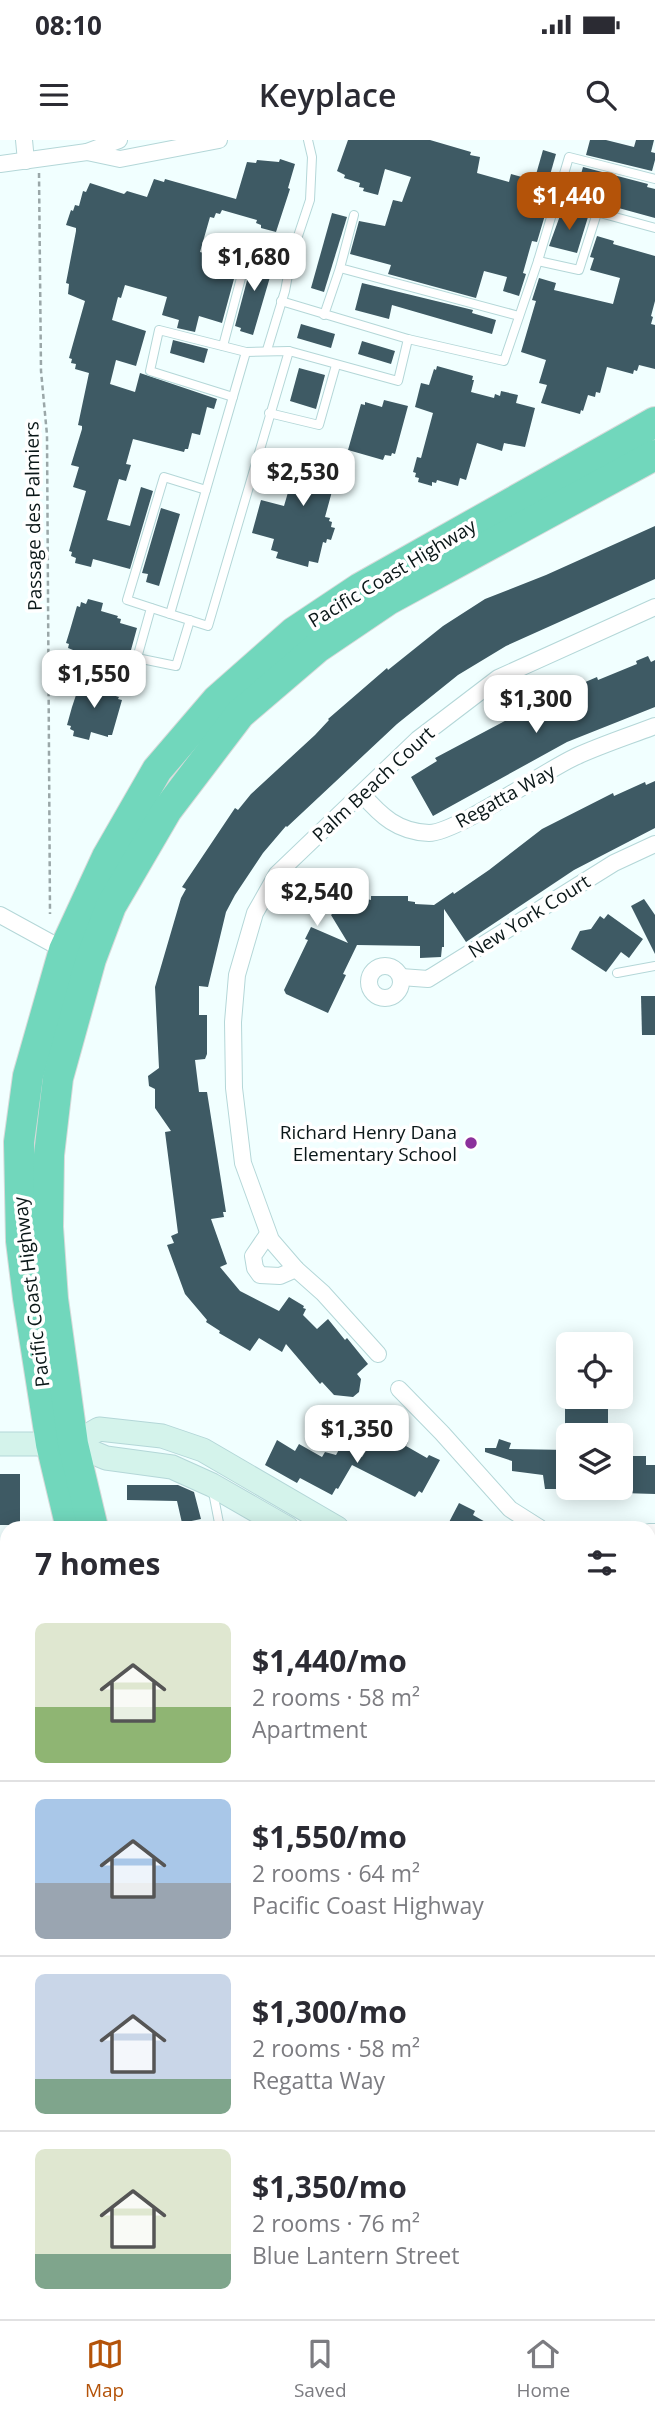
<!DOCTYPE html>
<meta charset="utf-8">
<style>
:root{--surface:#fff;--page:#f2f2f3;--text:#2b2b33;--muted:#7c7c81;--line:#e1e1e2;--accent:#b45309}
body{margin:0;font-family:"Open Sans",sans-serif;background:var(--page);color:var(--text);height:100vh;display:flex;flex-direction:column;font-size:26px;white-space:nowrap}
*{box-sizing:border-box;margin:0}
p{font-size:23px;color:var(--muted)}
.icon{flex:none;width:38px;height:38px;fill:none;stroke:currentColor;stroke-width:2;stroke-linecap:round;stroke-linejoin:round}
.map{position:relative;flex:1;overflow:hidden}
.sheet{position:absolute;left:0px;top:1381px;width:656px;height:800px;display:flex;flex-direction:column;background:var(--surface);border-radius:21px 21px 0 0;box-shadow:0 4px 18px #0003}
.sheet>*{flex:none}
.fabs{position:absolute;left:556px;top:1192px;display:grid;gap:14px}
.fabs a{display:grid;place-items:center;width:77px;height:77px;border-radius:10px;background:var(--surface);box-shadow:0 4px 18px #0003;font-size:35px}
.price{position:absolute;translate:-50% -60px;padding:0 16px;border-radius:14px;background:#fff;color:#222;font-size:23px;line-height:46px;filter:drop-shadow(0 2px 4px #0008)}
.price::after{content:'';position:absolute;left:50%;top:42px;width:21px;height:16px;margin-left:-10px;background:inherit;clip-path:polygon(0 0,100% 0,50% 100%)}
.price.on{background:var(--accent);color:#fff}
ul{padding:0;list-style:none}
li{display:flex;align-items:center;gap:21px;height:175px;padding:0 35px}
li+li{border-top:2px solid var(--line)}
li span{display:grid;place-items:center;flex:none;width:196px;height:140px;border-radius:10px;color:#555}
li>.icon{margin-inline-start:auto}
span .icon{width:84px;height:84px;fill:#fffc;stroke-width:1}
li b{font-size:30px}
h2{display:flex;justify-content:space-between;align-items:center;height:84px;padding:0 35px;font-size:30px}
.status{display:flex;justify-content:space-between;align-items:center;height:49px;padding:0 35px;background:var(--surface);direction:ltr}
.status svg{height:19px;fill:currentColor}
header{display:flex;justify-content:space-between;align-items:center;height:91px;padding:0 35px;background:var(--surface);font-size:32px;font-weight:600}
.dock{display:flex;justify-content:space-around;align-items:center;height:98px;border-top:2px solid var(--line);background:var(--surface);font-size:19px;color:var(--muted)}
.dock a{display:grid;justify-items:center;gap:4px}
.dock .on{color:var(--accent)}
.map>svg:first-child{display:block}
</style>
<div class="status"><b>08:10</b><svg viewBox="0 0 49 12"><path d="M0 12V9h3v3zM5 12V6h3v6zM10 12V3h3v9zM15 12V0h3v12zM26 1h20v11H26zM47 4h2v5h-2z"/></svg></div>
<header><svg class="icon" aria-label="menu" viewBox="0 0 24 24"><path d="M4 6h16M4 12h16M4 18h16"/></svg>Keyplace<svg class="icon" aria-label="search" viewBox="0 0 24 24"><circle cx="10" cy="10" r="6"/><path d="M15 15l6 6"/></svg></header>
<div class="map">
<svg width="655" height="2179" viewBox="0 0 655 2179">
<rect width="100%" height="100%" fill="#f1ffff"/>
<g fill="#3e5a64">
<path d="M348,0H430L471,12L470,15L480,17L477,33L509,42L511,34L529,39L522,68L545,75L537,102L532,101L530,108L523,133L526,134L519,156L503,151L507,137L484,131L476,158L388,134L391,125L350,114L359,81L385,86L393,60L402,62L411,37L385,29L378,55L363,51L364,48L359,47L360,43L344,38L345,35L337,31Z"/>
<path d="M590,0H606L634,7L636,0H654L651,12L655,13V20L652,31L586,15Z"/>
<path d="M543,10L556,14L546,49L533,45Z"/>
<path d="M280,19L295,24L288,48L290,49L276,92L261,88V85L256,83L257,80L222,70L220,74L216,73L214,78L210,77L200,112L225,119L229,103L243,106L222,183L199,176L195,192L177,188L179,180L162,175L167,157L125,145L121,158L118,157L112,180L146,191L136,226L116,220L110,244L135,252L140,233L217,259L214,269L207,267L200,295L192,293L188,309H185L184,312L133,299L126,324L131,325L126,341L119,339L107,380L130,386L141,347L153,351L130,429L93,419L91,427L75,423L76,418L71,416L72,412L69,411L86,351L73,347L79,327L71,325L82,289V286L78,285L89,233L75,229L76,224L71,223L72,219L69,218L85,161L68,154L69,144L66,143L76,91V88L66,85L71,70L73,71L75,65L79,66L83,51L86,52L90,43L124,54L127,51L147,57L154,39L164,42L165,39L236,59L247,22L256,23L257,20L279,22Z"/>
<path d="M583,27L648,44L647,47L655,49V78L593,61L592,64L574,59Z"/>
<path d="M571,72L588,77L577,113L549,106L561,73L570,75Z"/>
<path d="M332,73L347,77L324,152L311,148Z"/>
<path d="M597,96L614,101L613,104L655,116V161L651,176L653,177L651,184L655,185V229L639,225L637,231L634,230L633,234L607,227L600,253L596,252L595,257L588,255L583,271L581,270L580,274L541,263L547,245L539,243L546,220L521,212L536,161L532,160L539,138L556,143L554,150L613,164L620,138L590,130L594,118L590,117Z"/>
<path d="M254,114L275,120L253,195L240,191L241,188L235,186Z"/>
<path d="M362,143L473,170L472,173L496,180L492,194L392,165L389,179L355,170Z"/>
<path d="M301,184L335,194L331,208L297,198Z"/>
<path d="M173,200L208,209L204,223L170,213Z"/>
<path d="M362,201L395,211L391,224L358,214Z"/>
<path d="M437,226L473,236L472,240H474L471,252L494,258L495,254L500,256L501,251L518,255L516,263L535,268L525,307L504,303L502,311L477,303L466,340L460,338L458,346L437,340L436,343L432,342V346L418,342L419,338L415,337L416,333L413,332L417,317L421,318L433,273L415,267L421,243L429,245L434,229L436,230Z"/>
<path d="M299,228L325,235L316,269L290,261Z"/>
<path d="M384,260L408,266L395,314L392,313L391,316L385,315L383,320L348,310L361,264L365,265V262L382,267Z"/>
<path d="M302,308L351,322L346,344L341,342V345L334,344L325,377L330,378L329,381L332,382L331,387L335,388L331,400L327,399L326,403L323,402L318,423L309,421L308,427L276,418L278,412L271,410L274,399L252,393L261,360L284,366L294,332L286,330L290,315L295,316L296,311L301,312Z"/>
<path d="M161,368L180,374L159,446L146,442L148,434L142,433Z"/>
<path d="M655,386V439L506,506L458,535L397,584L287,687L286,686L263,713L235,755L226,772L208,847L199,846V875H207V914L205,919L195,920L199,952H207L226,1072H223L224,1077L211,1079L227,1124L220,1127L240,1151L279,1171L289,1157L304,1166L303,1168L306,1169L303,1175L317,1189L328,1179L345,1200L347,1198L368,1224L357,1234L361,1239L359,1252L353,1257L334,1255L322,1242L320,1244L286,1204L282,1212L259,1198L250,1211L219,1193L220,1191L206,1182L207,1180L185,1154L167,1105L174,1103L171,1096L178,1093L165,992L171,991L155,968V949L149,946L148,936L159,928L155,847L181,758L186,749L182,747L235,668L238,670L251,654L315,595L329,580L328,579L387,528L388,530L443,486L485,459L546,435Z"/>
<path d="M88,459L103,463L101,471L118,476L117,478L121,479L120,483L137,488L128,521L90,511L88,519L72,515L73,510L68,508L69,504L66,503L70,490L77,466L80,467L81,462L86,464Z"/>
<path d="M648,516L651,522L655,520V567L567,602L433,676L411,637L437,621L435,618L520,573L522,577L567,555L565,552L583,543L597,537L598,540L637,524L636,521Z"/>
<path d="M84,535L102,540L101,544L105,545L103,552L119,557L118,559L122,560L112,595H108V597L91,592L89,600L73,596L74,591L70,589L71,586L67,585L72,567L80,543L83,544Z"/>
<path d="M655,641V688L574,730L466,802L444,769V807H442L441,817L420,818V806L357,805L343,834L346,835L328,873L286,854L284,850L308,800L305,799L311,787L348,803L331,775L334,772L330,764L339,756L340,758L346,754L371,760V756H408V761L415,762V764L434,765L453,752L454,754L489,730L542,689L613,653L614,656L645,642L646,645Z"/>
<path d="M644,759L655,775V814L631,766Z"/>
<path d="M608,774L643,799L629,818L621,812L606,832L571,809L580,791L591,789L600,776L604,779Z"/>
<path d="M641,856H655V895H642Z"/>
<rect x="565" y="1258" width="43" height="27"/>
<path d="M379,1290L385,1293L386,1291L392,1293L408,1302L406,1306L427,1318L429,1315L440,1320L422,1353L419,1351L415,1357L352,1325L338,1349L336,1348L332,1355L300,1338L297,1343L265,1325L277,1300L295,1311L299,1304L322,1317L325,1312L336,1315L341,1306L362,1317Z"/>
<path d="M499,1299L511,1303L509,1309L569,1310V1349H545L543,1335L512,1331V1321L485,1312V1308H496Z"/>
<path d="M633,1316H646V1325H655V1354L622,1353L621,1327L625,1323H631Z"/>
<rect x="0" y="1334" width="20" height="51"/>
<path d="M127,1345H178L194,1352L201,1379L182,1383L177,1361L127,1360Z"/>
<path d="M459,1363L475,1371L473,1375L496,1388H446Z"/>
</g>
<g fill="none" stroke-linecap="round" stroke-linejoin="round">
<g stroke="#b4d7d8" stroke-width="10">
<g id="lane">
<path d="M556,61L655,88"/>
<path d="M354,75L340,128L519,176"/>
<path d="M538,121L579,130L597,73"/>
<path d="M281,161L408,199L504,221L538,121L569,17L655,39"/>
<path d="M324,175L340,128"/>
<path d="M223,206L250,104L292,114"/>
<path d="M267,210L285,151L292,114L310,60L312,17L308,0"/>
<path d="M246,212L170,474L208,486L289,211"/>
<path d="M233,257L150,231L159,190L246,212L289,211L398,241L408,199"/>
<path d="M269,273L319,285L336,225"/>
<path d="M151,468L137,518L176,526L190,480"/>
<path d="M170,474L127,460L164,337L206,350"/>
<path d="M617,833L655,826"/>
<path d="M213,1352L220,1388"/>
<path d="M0,1827L7,1826"/>
<path d="M0,2049H7"/>
<path d="M393,2174L394,2179"/>
</g>
</g>
<g stroke="#b4d7d8" stroke-width="18">
<g id="street">
<path d="M24,0L26,21"/>
<path d="M87,12L120,19L219,0"/>
<path d="M0,24L87,12L119,0"/>
<path d="M362,654C381,676 398,692 429,693C456,693 544,631 575,617C601,605 629,596 655,586"/>
<path d="M0,775L64,810"/>
<circle cx="385" cy="842" r="16"/>
<path d="M401,837L428,839L614,723L655,704"/>
<path d="M268,1094L253,1116L255,1128L260,1135L280,1136L296,1129"/>
<path d="M378,1214L323,1153L296,1129L271,1100L243,1023L234,948L233,882L237,835L255,773L277,734L418,599L498,538L655,467"/>
<path d="M399,1249L442,1293L510,1369L540,1388"/>
<path d="M649,1392H655"/>
<path d="M649,1681L655,1682"/>
<path d="M0,1727L7,1726"/>
<path d="M649,1787H655"/>
<path d="M649,1906H655"/>
<path d="M649,2088H655"/>
</g>
</g>
<g stroke="#b4d7d8" stroke-width="25">
<g id="secondary">
<path d="M0,1304H73L106,1318L172,1327L212,1345L287,1388"/>
<path d="M73,1304L99,1289L162,1296L203,1310L337,1388"/>
<path d="M649,1549L655,1550"/>
<path d="M649,1578L655,1579"/>
<path d="M43,2174V2179"/>
<path d="M61,2179V2174"/>
</g>
</g>
<g stroke="#d8dada" stroke-width="32">
<g id="highway">
<path d="M71,1388L51,1304L28,1158L21,1101L19,1002L28,936L64,810L107,717L157,630L217,560L294,492L360,448L655,282"/>
<path d="M93,1388L73,1304L53,1159L48,1087L49,1015L58,938L91,819L111,766L167,670L240,574L317,508L388,460L655,315"/>
<path d="M257,2174L258,2179"/>
<path d="M278,2174L280,2179"/>
</g>
</g>
<path stroke="#9aa7a8" stroke-width="2.5" stroke-dasharray="5 3.5" stroke-linecap="butt" d="M39,33L41,231L47,295L50,774"/>
<use href="#lane" stroke="#fff" stroke-width="8"/>
<use href="#street" stroke="#fff" stroke-width="16"/>
<use href="#secondary" stroke="#d4f3eb" stroke-width="23"/>
<use href="#highway" stroke="#71d7bc" stroke-width="30"/>
</g>
<circle fill="#8b319c" stroke="#fff" stroke-width="2.5" cx="471" cy="1003" r="7"/>
<g text-anchor="middle" stroke-width="7" stroke-linejoin="round" paint-order="stroke">
<g font-size="19" fill="#0a1718" stroke="#fff">
<text transform="translate(33 376) rotate(-91)" y="7">Passage des Palmiers</text>
<text transform="translate(392 433) rotate(-31)" y="7">Pacific Coast Highway</text>
<text transform="translate(373 644) rotate(-43)" y="7">Palm Beach Court</text>
<text transform="translate(505 656) rotate(-29)" y="7">Regatta Way</text>
<text transform="translate(529 776) rotate(-32)" y="7">New York Court</text>
<text transform="translate(31 1152) rotate(-97)" y="7">Pacific Coast Highway</text>
</g>
<g font-size="19" fill="#0a1718" stroke="#fff" text-anchor="end">
<text x="457" y="999">Richard Henry Dana<tspan x="457" dy="22">Elementary School</tspan></text>
</g>
</g>
</svg>
<div class="fabs">
<a><svg class="icon" aria-label="locate" viewBox="0 0 24 24"><circle cx="12" cy="12" r="6"/><path d="M12 2v4M12 18v4M2 12h4M18 12h4"/></svg></a>
<a><svg class="icon" aria-label="layers" viewBox="0 0 24 24"><path d="M12 4l9 5-9 5-9-5zM3 14l9 5 9-5"/></svg></a>
</div>
<b class="price on" style="left:569px;top:92px">$1,440</b>
<b class="price" style="left:254px;top:153px">$1,680</b>
<b class="price" style="left:303px;top:368px">$2,530</b>
<b class="price" style="left:94px;top:570px">$1,550</b>
<b class="price" style="left:536px;top:595px">$1,300</b>
<b class="price" style="left:317px;top:788px">$2,540</b>
<b class="price" style="left:357px;top:1325px">$1,350</b>
<section class="sheet">
<h2>7 homes<svg class="icon" aria-label="filters" viewBox="0 0 24 24"><path d="M4 7h16M4 17h16"/><circle cx="9" cy="7" r="2"/><circle cx="15" cy="17" r="2"/></svg></h2>
<ul>
<li><span style="background:linear-gradient(#dfe7d0 60%,#8fb573 0)"><svg class="icon" aria-label="home" viewBox="0 0 24 24"><path d="M3 11l9-7 9 7M6 9v11h12V9"/></svg></span><div><b>$1,440/mo</b><p>2 rooms · 58 m²</p><p>Apartment</p></div></li>
<li><span style="background:linear-gradient(#a9c7e8 60%,#9aa5b1 0)"><svg class="icon" aria-label="home" viewBox="0 0 24 24"><path d="M3 11l9-7 9 7M6 9v11h12V9"/></svg></span><div><b>$1,550/mo</b><p>2 rooms · 64 m²</p><p>Pacific Coast Highway</p></div></li>
<li><span style="background:linear-gradient(#c9d6e8 75%,#7fa58c 0)"><svg class="icon" aria-label="home" viewBox="0 0 24 24"><path d="M3 11l9-7 9 7M6 9v11h12V9"/></svg></span><div><b>$1,300/mo</b><p>2 rooms · 58 m²</p><p>Regatta Way</p></div></li>
<li><span style="background:linear-gradient(#dfe7d0 75%,#7fa58c 0)"><svg class="icon" aria-label="home" viewBox="0 0 24 24"><path d="M3 11l9-7 9 7M6 9v11h12V9"/></svg></span><div><b>$1,350/mo</b><p>2 rooms · 76 m²</p><p>Blue Lantern Street</p></div></li>
</ul>
</section>
</div>
<nav class="dock">
<a class="on"><svg class="icon" aria-label="map" viewBox="0 0 24 24"><path d="M3 6l6-2 6 2 6-2v14l-6 2-6-2-6 2zM9 4v14M15 6v14"/></svg>Map</a>
<a><svg class="icon" aria-label="saved" viewBox="0 0 24 24"><path d="M7 4h10v16l-5-4-5 4z"/></svg>Saved</a>
<a><svg class="icon" aria-label="home" viewBox="0 0 24 24"><path d="M3 11l9-7 9 7M6 9v11h12V9"/></svg>Home</a>
</nav>
